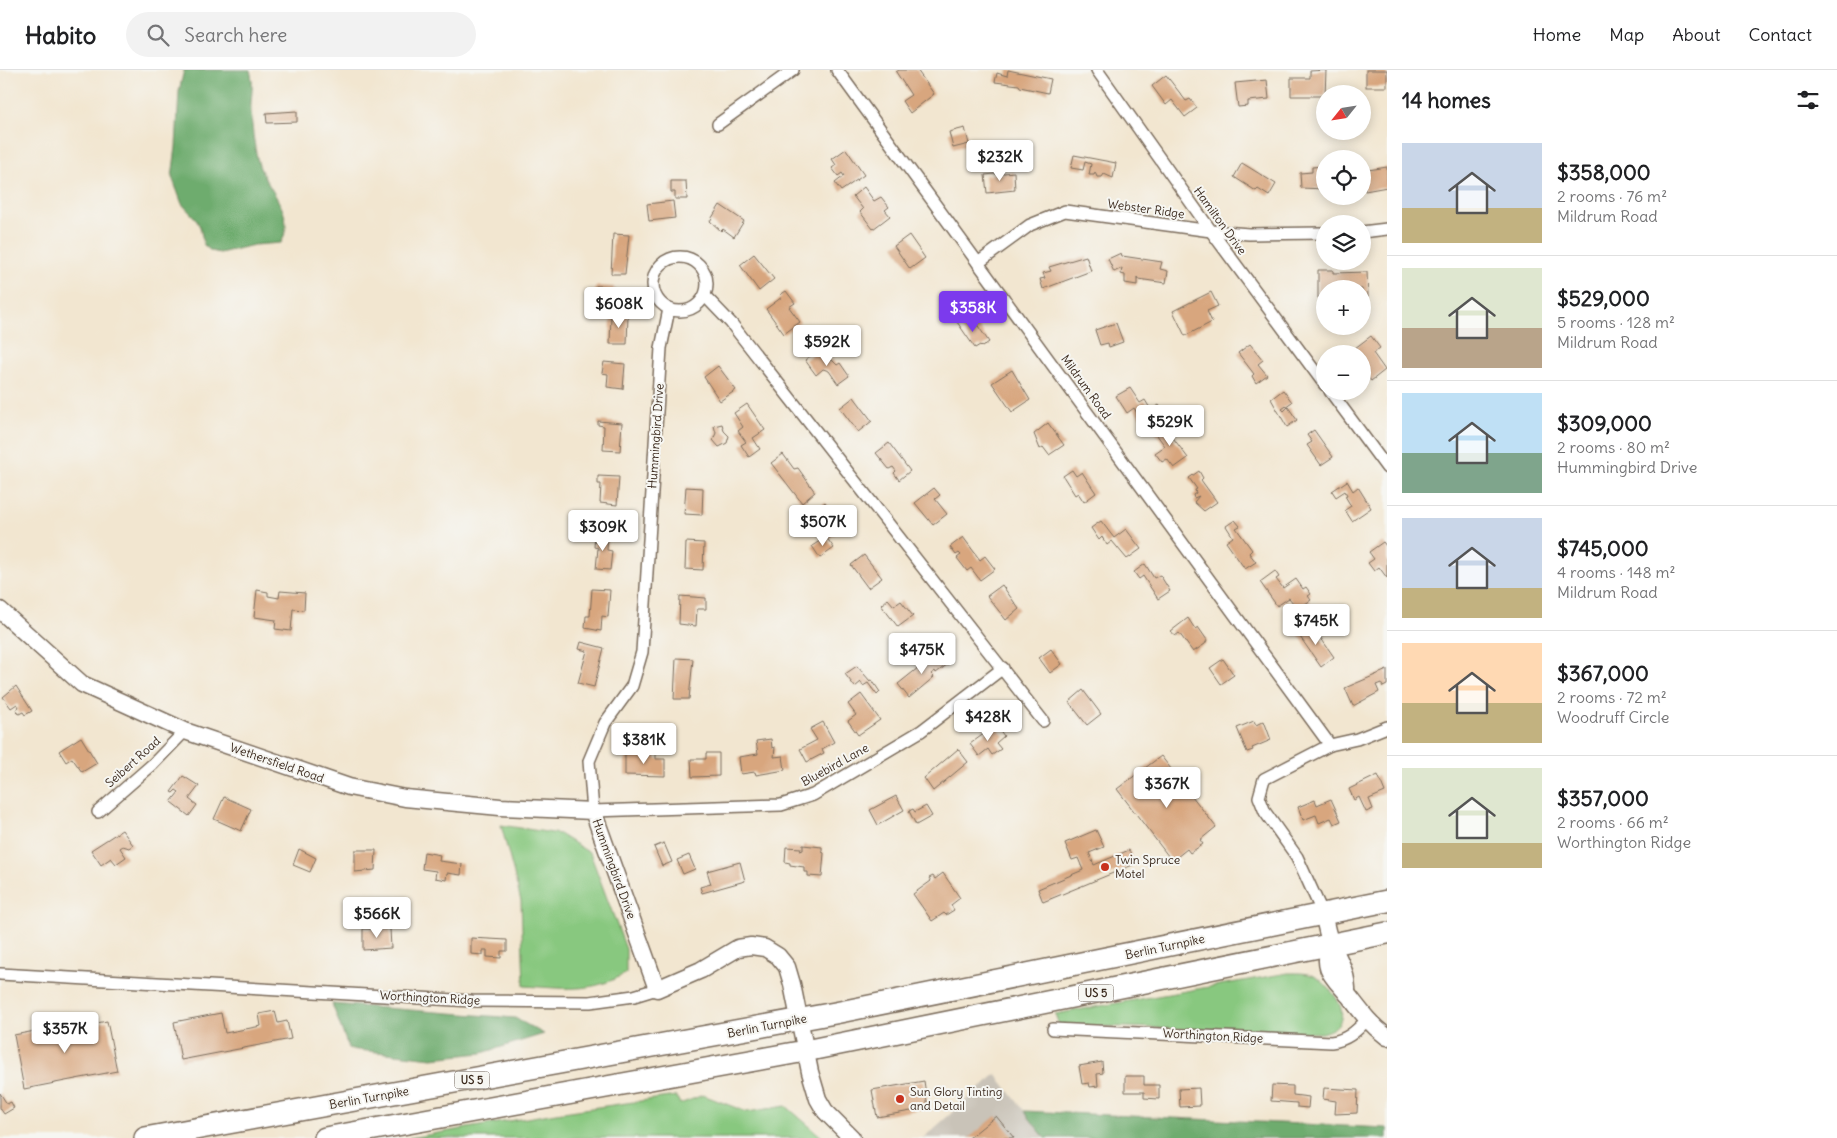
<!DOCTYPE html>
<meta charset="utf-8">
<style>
:root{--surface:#fff;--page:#f2f2f2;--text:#202124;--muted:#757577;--line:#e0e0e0;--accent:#7c3aed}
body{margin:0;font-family:Delius,sans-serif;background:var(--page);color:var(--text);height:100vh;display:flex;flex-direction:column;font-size:19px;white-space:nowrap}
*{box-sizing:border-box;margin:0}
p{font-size:16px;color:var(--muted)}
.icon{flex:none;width:28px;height:28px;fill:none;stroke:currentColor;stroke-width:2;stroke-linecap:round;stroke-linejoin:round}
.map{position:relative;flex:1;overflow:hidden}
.panel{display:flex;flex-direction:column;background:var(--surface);width:450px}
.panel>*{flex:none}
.needle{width:32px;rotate:240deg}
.fabs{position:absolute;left:1316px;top:15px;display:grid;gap:10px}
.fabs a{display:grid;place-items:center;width:55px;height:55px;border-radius:50%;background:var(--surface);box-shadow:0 2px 12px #0003;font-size:25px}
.price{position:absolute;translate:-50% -42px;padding:0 11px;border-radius:5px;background:#fff;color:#222;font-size:16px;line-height:32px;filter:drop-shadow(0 1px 2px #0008)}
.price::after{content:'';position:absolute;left:50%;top:30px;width:15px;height:11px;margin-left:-8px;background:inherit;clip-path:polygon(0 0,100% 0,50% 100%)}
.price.active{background:var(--accent);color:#fff}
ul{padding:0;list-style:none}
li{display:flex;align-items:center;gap:15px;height:125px;padding:0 15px}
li+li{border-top:1px solid var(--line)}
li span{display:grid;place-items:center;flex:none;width:140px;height:100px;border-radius:0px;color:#555}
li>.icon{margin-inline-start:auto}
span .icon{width:60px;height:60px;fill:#fffc;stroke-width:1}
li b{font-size:21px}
h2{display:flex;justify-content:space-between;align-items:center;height:60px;padding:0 15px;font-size:21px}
header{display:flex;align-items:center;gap:30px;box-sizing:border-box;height:70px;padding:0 25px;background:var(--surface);border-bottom:1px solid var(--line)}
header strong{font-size:24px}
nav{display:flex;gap:28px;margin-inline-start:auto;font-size:18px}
.search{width:350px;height:45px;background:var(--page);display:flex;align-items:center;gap:12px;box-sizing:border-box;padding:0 18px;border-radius:28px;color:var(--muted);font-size:19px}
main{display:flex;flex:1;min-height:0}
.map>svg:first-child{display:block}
</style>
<header>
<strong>Habito</strong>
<div class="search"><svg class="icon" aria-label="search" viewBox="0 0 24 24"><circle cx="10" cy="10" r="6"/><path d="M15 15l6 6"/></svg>Search here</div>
<nav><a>Home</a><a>Map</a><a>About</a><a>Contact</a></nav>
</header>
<main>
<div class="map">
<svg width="1387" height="1068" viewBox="0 0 1387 1068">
<rect width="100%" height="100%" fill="#f6f6f2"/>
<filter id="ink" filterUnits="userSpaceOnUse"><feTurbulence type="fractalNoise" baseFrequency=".02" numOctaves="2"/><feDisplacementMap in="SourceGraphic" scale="10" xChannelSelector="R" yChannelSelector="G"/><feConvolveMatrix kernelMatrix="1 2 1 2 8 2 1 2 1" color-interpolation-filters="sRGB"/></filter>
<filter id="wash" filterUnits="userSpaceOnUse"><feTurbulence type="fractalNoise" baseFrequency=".0096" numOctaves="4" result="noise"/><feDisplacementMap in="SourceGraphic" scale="20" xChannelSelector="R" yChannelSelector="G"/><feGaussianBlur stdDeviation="1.12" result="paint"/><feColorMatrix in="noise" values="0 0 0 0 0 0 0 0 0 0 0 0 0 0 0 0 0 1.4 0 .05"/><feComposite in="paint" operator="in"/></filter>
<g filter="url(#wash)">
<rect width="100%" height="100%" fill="#f2e6d0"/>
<path fill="#c9c3b8" d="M996,1004L1045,1068H923Z"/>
<g fill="#88c87f" stroke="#62794e">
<path d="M501,755L559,764L590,783L626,879V903C591,924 563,918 524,916L521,831Z"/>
<path d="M1288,903C1299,903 1310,902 1319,909C1339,925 1357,955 1321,963L1059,955L1055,944Z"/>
<path d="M703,1025L747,1042L786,1036L823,1068H409L556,1043L676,1026L680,1034Z"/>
</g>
<g fill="#6eac6e" stroke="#546b46">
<path d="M184,0H250C255,18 250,26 251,42C252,58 254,76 258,92C266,120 298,143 281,173L254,175L220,183L211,181L204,175L200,157L196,149L182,134L172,107L176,77L179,21Z"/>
<path d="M332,934L515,948L544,964L482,983L432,988L349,979Z"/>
<path d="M1024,1041L1387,1058V1068H1045Z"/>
</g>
<g id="blocks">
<g fill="#d8a67e">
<path d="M899,0H917L934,24L910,43L902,31L911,25L896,2Z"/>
<path d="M1008,0L1051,9L1048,23L1020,17L1019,15L995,12L997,3L1007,6Z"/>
<path d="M1326,0L1325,26H1291V8H1310V1Z"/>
<rect x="1366" y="0" width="21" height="17"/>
<path d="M1166,5L1186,31L1190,29L1197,38L1185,47L1172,30L1166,35L1152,16Z"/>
<path d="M1267,10L1269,29L1248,31V36L1238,37L1235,13Z"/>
<path d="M297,41V52L267,53L266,43Z"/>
<path d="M965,58L969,74L953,78L949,62Z"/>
<path d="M846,79L864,105L841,121L835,113L844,106L842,103L838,106L832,98L836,95L832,89Z"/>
<path d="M1074,85L1116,93L1113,108L1104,104L1102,107H1097L1095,102L1094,105H1089L1091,94L1085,92L1083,100L1071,98Z"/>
<path d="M1242,93L1276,114L1269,126L1258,119L1256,121L1234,107Z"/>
<path d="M1325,96V119L1301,118L1300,103L1312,102V97Z"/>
<path d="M1387,97V117L1365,121L1362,101Z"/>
<path d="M1014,102L1015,120L987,123L985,105Z"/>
<path d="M671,111H686L687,129H675V122H671Z"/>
<path d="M864,117L874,131L881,127L889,137L885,140L890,146L873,159L860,142L863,139L853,126Z"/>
<path d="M673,131L675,148L649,151L647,134Z"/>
<path d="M720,135L744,151L734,167L723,159L721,161L710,151Z"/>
<path d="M613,164L629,165L625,204H611Z"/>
<path d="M909,165L925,188L910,199L894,176Z"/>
<path d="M1121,183L1122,186L1162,192L1160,199L1168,201L1166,213L1138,209L1137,207V215L1125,213V205L1121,204L1122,198L1114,202L1108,189Z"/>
<path d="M754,184L774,209L759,221L740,195Z"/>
<path d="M1086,186L1091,201L1043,219L1040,209L1045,208L1043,203L1051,201L1049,197Z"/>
<path d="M1318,200H1333V203L1367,202L1368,227H1362V219H1325V228H1318Z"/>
<path d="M596,216L614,217V224L608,223L607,231L593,228Z"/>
<path d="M786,221L795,233L789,237L800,252L784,264L766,239L782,227L780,225Z"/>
<path d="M1211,222L1218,236L1207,241L1212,252L1185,266L1173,241Z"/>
<path d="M611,244L628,245L627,274H610Z"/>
<path d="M965,246L969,253L974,250L989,272L982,277L980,275L975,278L957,252Z"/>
<path d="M1116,253L1123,272L1109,277L1108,273L1100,275L1095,260Z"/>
<path d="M1371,266L1380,278L1373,283L1385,300L1371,311L1362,299V284H1347Z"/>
<path d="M1250,274L1263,290L1258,294L1267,305L1256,313L1252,306L1254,304L1238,283Z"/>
<path d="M818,280L827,293L832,290L837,295L840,293L849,306L838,314L829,301L823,299L816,305L805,290Z"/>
<path d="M604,292L625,294L623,319L607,317L608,304L602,303Z"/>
<path d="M718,296L736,320L720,331L704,307Z"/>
<path d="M1012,300L1030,330L1012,342L992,313Z"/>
<path d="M1130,318L1140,333L1145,330L1151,340L1159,335L1163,342L1144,354L1134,338L1127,343L1116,326Z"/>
<path d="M1283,320L1292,332L1282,339L1284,341L1288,337L1297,350L1287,357L1271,329Z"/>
<path d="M854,327L872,351L858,362L840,338Z"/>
<path d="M747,334L765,360L753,368L760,379L749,387L741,375L746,372L738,361L743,357L734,343Z"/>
<path d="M598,351L622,353L620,381L603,380L604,356L598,355Z"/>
<path d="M1048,353L1064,375L1049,385L1043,377L1040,379L1034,364Z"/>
<path d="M1166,353L1174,363L1171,365L1188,388L1174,398L1167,389L1162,392L1155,383L1165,376L1154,361Z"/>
<path d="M722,354L724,361L729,366L727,373L719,377L713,370L716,363L714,356Z"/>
<path d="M1314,360L1333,387L1321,395L1307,375L1312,372L1307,365Z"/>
<path d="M889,373L910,401L899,410L894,403L896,401L893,397L889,399L876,383Z"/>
<path d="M783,384L794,399L798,398L815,422L802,433L771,393Z"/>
<path d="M1072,400L1076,406L1082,402L1096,423L1084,432L1078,423L1075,425L1063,406Z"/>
<path d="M1199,401L1203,408L1201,410L1217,432L1204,441L1194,432L1199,426L1194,428L1193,425L1196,423L1195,420L1197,419L1189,408Z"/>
<path d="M598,406L619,407L617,435L600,433L601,414H598Z"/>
<path d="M1347,411L1353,421L1358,417L1371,438L1352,451L1345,440L1351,436L1345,426L1347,425L1345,421L1336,427L1332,421Z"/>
<path d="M686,417L703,418L702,445L684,444Z"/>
<path d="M934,418L940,425L935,429L947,444L933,455L915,433Z"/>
<path d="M825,432L842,458L829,468L818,452L812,457L807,449Z"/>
<path d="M1235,450L1240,456L1236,458L1252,480L1249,483L1256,492L1245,499L1226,472L1233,467L1226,456Z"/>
<path d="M1101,451L1114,468L1126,459L1141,479L1127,489L1112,471L1107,475L1102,467L1099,470L1091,458Z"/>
<path d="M595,463L608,465L607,480L612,481L610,500L596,499L598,478L594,477Z"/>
<path d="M826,467L834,478L820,488L812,476Z"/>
<path d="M963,467L980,490L985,486L995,499L980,510L971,498L967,501L957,488L961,485L959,483L956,485L950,477Z"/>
<path d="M686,472L704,473L703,500L685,499Z"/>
<path d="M1383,472L1387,477V508L1379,497L1374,501L1368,493L1374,489L1369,482Z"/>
<path d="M864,485L882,508L868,518L851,495Z"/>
<path d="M1145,494L1154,508L1160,505L1170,521L1158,529L1143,506L1139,509L1134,502Z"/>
<path d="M1275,501L1279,507L1276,509L1283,518L1296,509L1303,519L1306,517L1311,524L1308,526L1311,530L1298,539L1289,528L1277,536L1260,512Z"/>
<path d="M1002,515L1019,539L1006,550L987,526Z"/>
<path d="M592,519L610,520L608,547L602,546L601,561L585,558L586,546H590Z"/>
<path d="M257,520L268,522V526L279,528L280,521L305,523L304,540L293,539L291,561L275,559L276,550L254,547Z"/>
<path d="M680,526L706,528V539H697L696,556L679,554Z"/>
<path d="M888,529L894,536L901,531L913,546L898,557L881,535Z"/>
<path d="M1188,548L1195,559L1198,557L1207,570L1205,574L1193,582L1179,563L1175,566L1171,561Z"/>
<path d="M1311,554L1334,587L1321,597L1298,564Z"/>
<path d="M581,572L604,578L594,617L578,613L587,581L579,579Z"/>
<path d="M1051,579L1062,594L1050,603L1039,588Z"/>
<path d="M938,582L948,594L936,603L935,601L931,604L934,607L909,628L898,614Z"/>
<path d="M676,588L693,589L689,629H674Z"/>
<path d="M1223,589L1234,605L1221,614L1210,598Z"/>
<path d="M857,596L870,611L872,610L880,622L877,625L868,613L863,616L861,612L855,617L845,604Z"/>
<path d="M1387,600V615L1383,617L1381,613L1376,615L1379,622L1353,636L1345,618Z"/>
<path d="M16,616L32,641L25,645L23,642L19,644L16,639L19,637L17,634L11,638L3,627Z"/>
<path d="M1083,620L1101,644L1087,655L1069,632Z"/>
<path d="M861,624L880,650L858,665L848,651L856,645L848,634Z"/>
<path d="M1254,651L1256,655L1264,651L1271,670L1252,678L1253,680L1247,682L1237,658Z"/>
<path d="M823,652L834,672L822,679L824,683L807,692L800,679L817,670L810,659Z"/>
<path d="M996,655L1004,666L996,673L1001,679L992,685L988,679L979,686L970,674Z"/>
<path d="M81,667L97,693L82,702L72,688L66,692L59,681Z"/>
<path d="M771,669L772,678L775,677L774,687L783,686L785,700L756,705L755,702L741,704L739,687L758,684L756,671Z"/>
<path d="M958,679L968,692L933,721L924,708Z"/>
<path d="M656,682V689H665V706L625,705V683Z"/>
<path d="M706,683H719V706L692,707L691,689H706Z"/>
<path d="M1161,686L1216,757L1200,770L1203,774L1190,783L1187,779L1172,791L1117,719Z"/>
<path d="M1378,705L1385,722L1369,729L1373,739L1366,742L1359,727L1354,730L1349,719Z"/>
<path d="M183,706L199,716L189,729L197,735L189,746L171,732L179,722L176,720L173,723L171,722Z"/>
<path d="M896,726L904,740L878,755L870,740Z"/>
<path d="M224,727L251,739L241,761L214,749Z"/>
<path d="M1331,729L1341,751L1334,754L1331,748L1319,753L1316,745L1303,750L1298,737L1315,730L1317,735Z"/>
<path d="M926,736L932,746L916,755L909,741L913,739L915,742Z"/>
<path d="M122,760L133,775L129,778L123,776L120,778L126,787L116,794L111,788L101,795L91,780Z"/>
<path d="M1096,760L1104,777L1089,783L1094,795L1129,780L1135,794L1043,832L1038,819L1083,800L1078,788L1072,790L1065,773Z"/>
<path d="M664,773L672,792L662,796L654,777Z"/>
<path d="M803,775L822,777V782L824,783L822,807L808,806V802H804V797L790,795V793L785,792L786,777L801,778L800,781L803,780Z"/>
<path d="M299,779L316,788L310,802L293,795Z"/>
<path d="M355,780H376L375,800L355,802Z"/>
<path d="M424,782L440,785L439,791L462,794L461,805L447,803L446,810L435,808L436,801L422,799Z"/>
<path d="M689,785L695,799L683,804L677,790Z"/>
<path d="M740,792L745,811L702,823L700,817L711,814L707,801Z"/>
<path d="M943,803L960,828L951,835L954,840L946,845L944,843L932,851L913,824L931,811L929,808L933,806L935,809Z"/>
<path d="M363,859H390L391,878L363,880Z"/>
<path d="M471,868L507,870V881H501V888L487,887V880H483V885L471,884Z"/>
<path d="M275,941L278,953L287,951L291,969L181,990L174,952L221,943L225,963L261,956L259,944Z"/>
<path d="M107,951L117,1001L24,1019L14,965L77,953V957Z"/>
<path d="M1102,992L1103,1003L1097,1004L1098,1016L1090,1017L1089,1013L1082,1014L1079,996Z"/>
<path d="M1125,1006H1144V1015H1159V1029L1144,1028V1022H1125Z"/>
<path d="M924,1011L928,1038L877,1047L872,1020Z"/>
<path d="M1272,1015L1293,1016V1025L1309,1027L1308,1038L1297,1037V1033L1271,1031Z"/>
<path d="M1199,1018L1200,1036L1180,1037L1179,1019Z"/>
<path d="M1324,1018L1358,1020L1357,1043L1335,1044L1336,1031L1323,1029Z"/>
<path d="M0,1023L7,1034L11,1032L14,1038L4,1044L0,1038Z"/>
<path d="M996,1046L1014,1068H969Z"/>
</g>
</g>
</g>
<g filter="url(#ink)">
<use href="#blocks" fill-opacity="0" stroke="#7b6c5c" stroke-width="1"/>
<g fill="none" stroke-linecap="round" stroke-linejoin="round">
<g stroke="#7b6c5c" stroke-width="14">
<g id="street">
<path d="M837,0L1330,675"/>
<path d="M1097,0L1211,161L1325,315"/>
<path d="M718,54L793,0"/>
<path d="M1362,162L1387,159"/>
<circle cx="680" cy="214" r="27"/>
<path d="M978,193L1030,155L1065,141L1211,161L1249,164L1325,163"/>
<path d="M705,226L731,253L1043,651"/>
<path d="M669,239L661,278L642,582L632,616L605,653L589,691L593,741L781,735L813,725L921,661L1003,598"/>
<path d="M1330,321L1387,398"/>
<path d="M98,742L153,694L185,661"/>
<path d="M1323,844L1297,787L1265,742L1259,727L1264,709L1330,675L1357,669L1387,657"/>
<path d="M0,904L472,931L590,932L634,926L657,919"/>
<path d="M1053,959L1331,972C1347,970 1355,962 1366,951"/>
</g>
</g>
<g stroke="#7b6c5c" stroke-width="19">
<g id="secondary">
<path d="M0,540L82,614L185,661L349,717L405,728L500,737L593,741L657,919L701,900L738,878L751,876L765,878L778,886L787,897L792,914L810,1002L818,1029L825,1041L852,1068"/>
<path d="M1323,844C1326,854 1327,866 1332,875C1340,891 1348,905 1347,924"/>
<path d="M1331,875C1319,900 1336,909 1349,926C1362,943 1370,954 1387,967"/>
</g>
</g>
<g stroke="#7b6c5c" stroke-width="24">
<g id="highway">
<path d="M145,1068L835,943L1387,831"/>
<path d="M325,1068L805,981L1387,863"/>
</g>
</g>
<use href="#street" stroke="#fff" stroke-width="11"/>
<use href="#secondary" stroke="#fff" stroke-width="16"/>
<use href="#highway" stroke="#fff" stroke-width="21"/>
</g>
</g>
<g fill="#c8321e" stroke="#f6f6f2" stroke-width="2">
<circle cx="1105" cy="797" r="5"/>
<circle cx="900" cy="1029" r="5"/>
</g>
<g text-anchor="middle" stroke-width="4" stroke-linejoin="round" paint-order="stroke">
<g fill="#f6f6f2" stroke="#73675e" stroke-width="1">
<rect x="1078.5" y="914.5" width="35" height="17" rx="4"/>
<rect x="454.5" y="1001.5" width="35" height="17" rx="4"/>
</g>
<g font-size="11" font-weight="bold" fill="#3b2a1e">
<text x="1096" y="927">US 5</text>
<text x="472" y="1014">US 5</text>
</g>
<g font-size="12" fill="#3b2a1e" stroke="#f6f6f2">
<text transform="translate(1146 139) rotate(8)" y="4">Webster Ridge</text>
<text transform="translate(1220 151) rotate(54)" y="4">Hamilton Drive</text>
<text transform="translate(1086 317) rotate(54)" y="4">Mildrum Road</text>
<text transform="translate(656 366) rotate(-86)" y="4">Hummingbird Drive</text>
<text transform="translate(133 692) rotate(-42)" y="4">Seibert Road</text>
<text transform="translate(277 693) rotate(19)" y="4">Wethersfield Road</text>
<text transform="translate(835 695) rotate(-29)" y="4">Bluebird Lane</text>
<text transform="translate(614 799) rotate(70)" y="4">Hummingbird Drive</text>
<text transform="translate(1165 877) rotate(-12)" y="4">Berlin Turnpike</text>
<text transform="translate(430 928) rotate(3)" y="4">Worthington Ridge</text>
<text transform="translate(767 956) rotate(-11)" y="4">Berlin Turnpike</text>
<text transform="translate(1213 966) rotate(3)" y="4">Worthington Ridge</text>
<text transform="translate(369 1028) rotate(-10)" y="4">Berlin Turnpike</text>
</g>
<g font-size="12" fill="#3b2a1e" stroke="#f6f6f2" text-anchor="start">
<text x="1115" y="794">Twin Spruce<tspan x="1115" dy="14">Motel</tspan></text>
<text x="910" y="1026">Sun Glory Tinting<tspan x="910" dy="14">and Detail</tspan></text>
</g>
</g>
</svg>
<div class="fabs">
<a><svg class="needle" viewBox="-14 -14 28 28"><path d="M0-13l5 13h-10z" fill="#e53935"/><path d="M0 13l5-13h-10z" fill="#757577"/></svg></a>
<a><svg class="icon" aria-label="locate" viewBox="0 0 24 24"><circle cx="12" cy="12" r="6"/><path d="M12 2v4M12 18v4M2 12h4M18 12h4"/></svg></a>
<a><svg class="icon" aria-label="layers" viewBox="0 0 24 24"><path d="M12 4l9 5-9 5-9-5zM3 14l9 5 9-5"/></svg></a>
<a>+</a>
<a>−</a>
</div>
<b class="price" style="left:1000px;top:112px">$232K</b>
<b class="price" style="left:619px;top:259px">$608K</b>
<b class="price active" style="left:973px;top:263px">$358K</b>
<b class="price" style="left:827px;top:297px">$592K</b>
<b class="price" style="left:1170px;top:377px">$529K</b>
<b class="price" style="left:823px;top:477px">$507K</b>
<b class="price" style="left:603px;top:482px">$309K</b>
<b class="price" style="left:1316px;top:576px">$745K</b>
<b class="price" style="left:922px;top:605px">$475K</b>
<b class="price" style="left:988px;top:672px">$428K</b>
<b class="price" style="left:644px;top:695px">$381K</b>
<b class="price" style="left:1167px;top:739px">$367K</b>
<b class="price" style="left:377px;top:869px">$566K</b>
<b class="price" style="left:65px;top:984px">$357K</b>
</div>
<section class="panel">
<h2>14 homes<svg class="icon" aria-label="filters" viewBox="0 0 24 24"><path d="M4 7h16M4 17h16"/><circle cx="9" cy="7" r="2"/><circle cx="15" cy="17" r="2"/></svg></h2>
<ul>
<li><span style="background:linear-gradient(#c9d6e8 65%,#c2b280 0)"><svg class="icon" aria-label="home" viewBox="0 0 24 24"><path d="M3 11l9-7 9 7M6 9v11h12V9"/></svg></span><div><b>$358,000</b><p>2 rooms · 76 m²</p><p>Mildrum Road</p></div></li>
<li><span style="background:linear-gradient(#dfe7d0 60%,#b9a48a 0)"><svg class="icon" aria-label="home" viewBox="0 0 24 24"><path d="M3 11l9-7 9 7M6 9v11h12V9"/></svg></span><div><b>$529,000</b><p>5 rooms · 128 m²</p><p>Mildrum Road</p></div></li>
<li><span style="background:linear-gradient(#bfe0f5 60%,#7fa58c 0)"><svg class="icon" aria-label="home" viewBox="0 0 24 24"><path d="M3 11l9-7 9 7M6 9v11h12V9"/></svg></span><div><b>$309,000</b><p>2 rooms · 80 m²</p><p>Hummingbird Drive</p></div></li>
<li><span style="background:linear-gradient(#c9d6e8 70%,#c2b280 0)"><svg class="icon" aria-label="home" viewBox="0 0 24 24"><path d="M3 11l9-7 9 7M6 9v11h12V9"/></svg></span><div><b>$745,000</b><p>4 rooms · 148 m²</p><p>Mildrum Road</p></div></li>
<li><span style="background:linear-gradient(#ffd9b3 60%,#c2b280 0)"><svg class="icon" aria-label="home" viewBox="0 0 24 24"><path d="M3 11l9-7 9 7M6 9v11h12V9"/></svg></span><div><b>$367,000</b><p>2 rooms · 72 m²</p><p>Woodruff Circle</p></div></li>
<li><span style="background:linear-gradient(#dfe7d0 75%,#c2b280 0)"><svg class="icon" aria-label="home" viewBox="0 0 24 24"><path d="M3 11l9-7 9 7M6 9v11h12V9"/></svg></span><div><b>$357,000</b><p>2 rooms · 66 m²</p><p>Worthington Ridge</p></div></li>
</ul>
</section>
</main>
